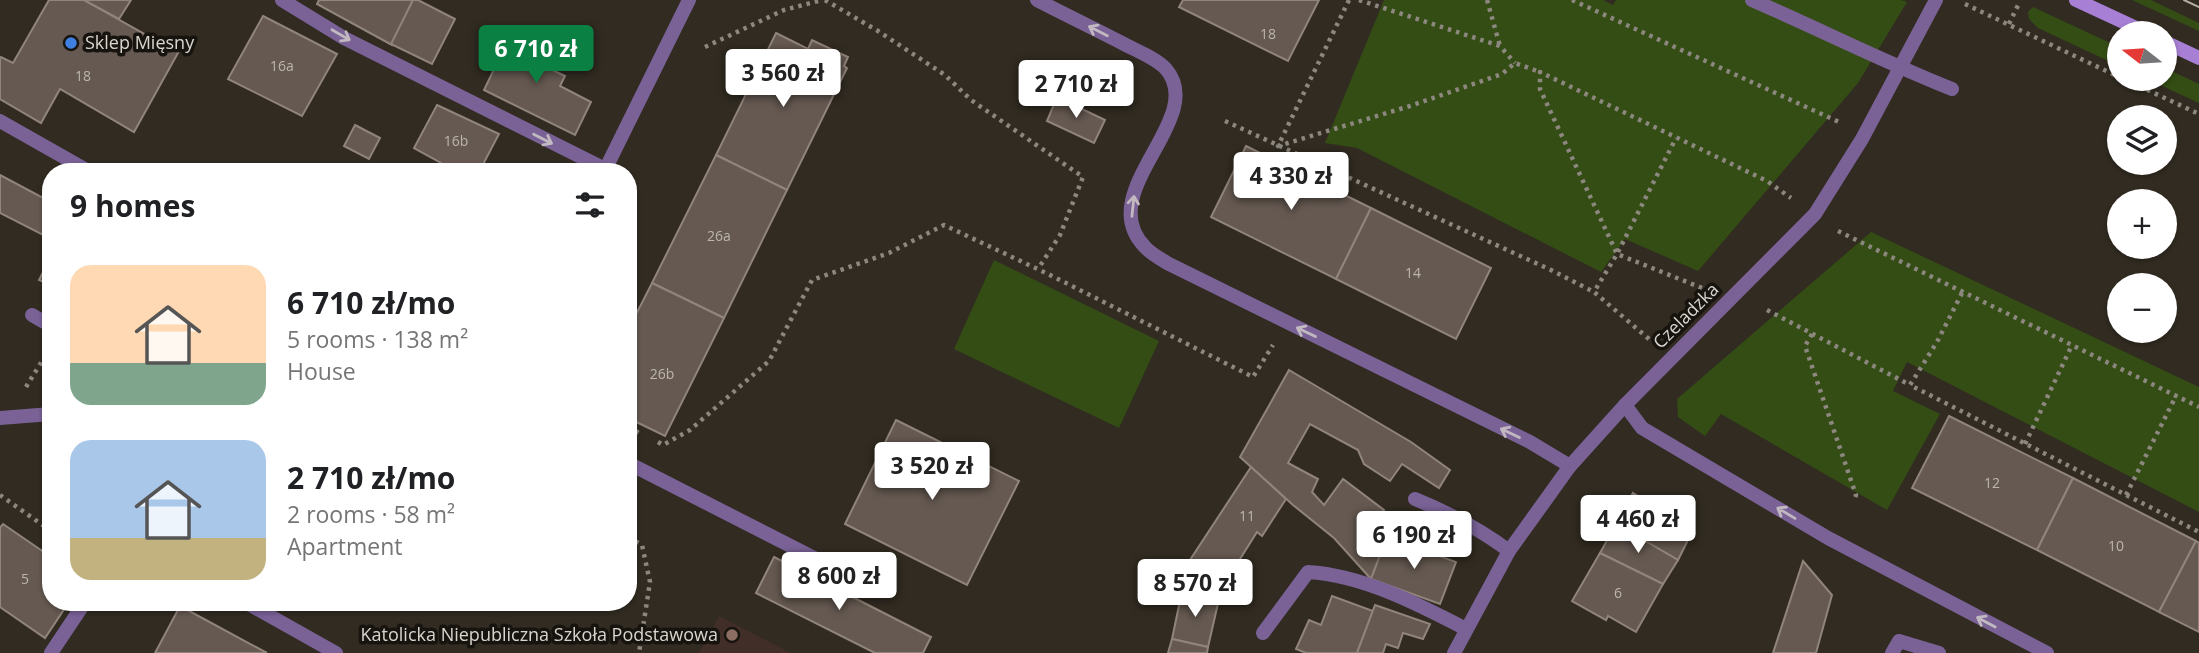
<!DOCTYPE html>
<meta charset="utf-8">
<style>
:root{--surface:#fff;--page:#f6f6f6;--text:#202124;--muted:#757577;--accent:#0b8043}
body{margin:0;font-family:"Open Sans",sans-serif;background:var(--page);color:var(--text);height:100vh;display:flex;flex-direction:column;font-size:26px;white-space:nowrap}
*{box-sizing:border-box;margin:0}
p{font-size:23px;color:var(--muted)}
.icon{flex:none;width:38px;height:38px;fill:none;stroke:currentColor;stroke-width:2;stroke-linecap:round;stroke-linejoin:round}
.map{position:relative;flex:1;overflow:hidden}
.drawer{position:absolute;left:42px;top:163px;width:595px;height:448px;display:flex;flex-direction:column;background:var(--surface);border-radius:28px;box-shadow:0 2px 5px #0004}
.drawer>*{flex:none}
.needle{width:46px;rotate:287deg}
.controls{position:absolute;left:2107px;top:21px;display:grid;gap:14px}
.controls a{display:grid;place-items:center;width:70px;height:70px;border-radius:50%;background:var(--surface);box-shadow:0 2px 5px #0004;font-size:35px}
.price{position:absolute;translate:-50% -60px;padding:0 16px;border-radius:7px;background:#fff;color:#222;font-size:23px;line-height:46px;filter:drop-shadow(0 2px 4px #0008)}
.price::after{content:'';position:absolute;left:50%;top:42px;width:21px;height:16px;margin-left:-10px;background:inherit;clip-path:polygon(0 0,100% 0,50% 100%)}
.price.current{background:var(--accent);color:#fff}
ul{padding:0;list-style:none}
li{display:flex;align-items:center;gap:21px;height:175px;padding:0 28px}
li span{display:grid;place-items:center;flex:none;width:196px;height:140px;border-radius:21px;color:#555}
li>.icon{margin-inline-start:auto}
span .icon{width:84px;height:84px;fill:#fffc;stroke-width:1}
li b{font-size:30px}
h2{display:flex;justify-content:space-between;align-items:center;height:84px;padding:0 28px;font-size:30px}
.map>svg:first-child{display:block}
</style>
<div class="map">
<svg width="2199" height="653" viewBox="0 0 2199 653">
<rect width="100%" height="100%" fill="#312b21"/>
<path fill="#422e29" d="M719,616L791,653H699Z"/>
<g fill="#344d14">
<path d="M1384,0H1603L1613,5L1616,0H1901L1907,2L1858,83L1698,271L1625,239L1601,272L1357,148L1325,143Z"/>
<path d="M2132,0H2151L2199,23V31Z"/>
<path d="M2033,7L2119,47V66L2038,28L2029,19L2028,12Z"/>
<path d="M2165,68L2199,84V103L2147,79H2165Z"/>
<path d="M1871,232L2199,387V512L1907,362L1893,391L1940,414L1887,510L1721,414L1705,436L1678,417L1677,399Z"/>
<path d="M994,260L1159,341L1119,428L954,349Z"/>
</g>
<g fill="#655951" stroke="#91847b" stroke-width="2">
<path d="M49,0H84L178,53L134,132L60,89L41,123L0,99V59L1,57L13,63Z"/>
<path d="M84,0H131L119,19Z"/>
<path d="M319,0H413L392,45L317,4Z"/>
<path d="M413,0H418L455,19L432,64L391,44Z"/>
<path d="M1183,0H1319L1288,61L1179,7Z"/>
<path d="M263,16L337,54L302,116L228,79Z"/>
<path d="M512,32L553,52L546,67L565,76L560,86L591,102L575,135L484,90Z"/>
<path d="M776,33L808,49L812,40L848,57L844,66L847,68L787,190L716,155Z"/>
<path d="M1057,97L1105,120L1094,143L1047,121Z"/>
<path d="M437,105L499,134L479,172H437L441,163L414,148Z"/>
<path d="M355,125L380,138L369,159L344,146Z"/>
<path d="M1246,146L1371,208L1336,279L1211,217Z"/>
<path d="M716,155L787,190L724,318L652,283Z"/>
<path d="M0,175L51,202V228L47,237L0,213Z"/>
<path d="M1371,208L1491,268L1456,339L1336,279Z"/>
<path d="M51,257V285L39,280Z"/>
<path d="M652,283L724,318L665,436L628,418V330Z"/>
<path d="M1289,370L1411,442L1450,470L1439,488L1402,464L1390,481L1364,464L1358,450L1310,424L1288,463L1318,479L1312,492L1324,505L1343,479L1384,510L1370,527L1387,537L1371,579L1334,538L1293,505L1240,457Z"/>
<path d="M1949,416L2073,478L2037,550L1912,488Z"/>
<path d="M896,420L1019,481L967,585L845,524Z"/>
<path d="M1251,467L1286,499L1262,536L1257,532L1223,586L1188,563Z"/>
<path d="M2073,478L2196,541L2159,612L2037,550Z"/>
<path d="M1633,493L1668,514L1665,520L1691,534L1678,560L1616,524Z"/>
<path d="M3,524L51,557V602H69L45,638L0,607V528Z"/>
<path d="M1616,524L1678,560L1663,584L1600,553Z"/>
<path d="M1387,537L1456,562L1440,604L1371,579Z"/>
<path d="M2196,541L2199,543V632L2159,612Z"/>
<path d="M1600,553L1663,584L1636,632L1608,616L1606,620L1572,601Z"/>
<path d="M774,557L931,637L923,653H875L756,593Z"/>
<path d="M1803,561L1832,595L1816,653H1773Z"/>
<path d="M1182,591L1219,599L1208,647L1172,639Z"/>
<path d="M1332,596L1373,611L1357,653H1306L1296,649L1309,620L1321,625Z"/>
<path d="M1375,605L1430,624L1423,639L1403,633L1398,648L1386,644L1383,653H1357Z"/>
<path d="M180,606L267,653H155Z"/>
<path d="M1172,639L1208,647L1207,653H1168Z"/>
</g>
<g fill="none" stroke-linecap="round" stroke-linejoin="round">
<g stroke="#8c877f" stroke-width="4.5" stroke-dasharray="3.5 5" stroke-linecap="butt">
<path d="M825,0L878,31L945,75L971,100L1083,177L1060,235L1038,269"/>
<path d="M1349,0L1278,146L1410,106L1502,74L1515,63L1540,72"/>
<path d="M1359,0L1500,46L1515,63"/>
<path d="M1487,0L1500,46"/>
<path d="M1572,0L1839,122"/>
<path d="M1965,4L2119,77"/>
<path d="M2009,24L2020,1"/>
<path d="M705,47L784,10L822,0"/>
<path d="M2124,79L2199,114"/>
<path d="M1225,121L1551,270L1594,292"/>
<path d="M1838,231L2199,407"/>
<path d="M1702,288L1617,254L1540,89V72L1767,181L1791,198"/>
<path d="M1962,293L1937,342L1910,385L2199,532"/>
<path d="M1767,310L1910,385"/>
<path d="M1812,334L1805,346L1856,495L1854,501"/>
<path d="M1649,339L1594,292L1617,254L1676,138"/>
<path d="M26,387L47,353"/>
<path d="M628,427L641,434"/>
<path d="M658,442L663,445L690,430L769,361L812,280L889,253L944,225L1046,273L1253,377L1273,345"/>
<path d="M2025,444L2072,345"/>
<path d="M0,495L51,531"/>
<path d="M2126,495L2176,396"/>
<path d="M628,537L642,545L650,582L639,653"/>
<path d="M43,552L51,539"/>
</g>
<g stroke="#7a6297" stroke-width="14">
<path d="M282,0L344,38L605,169"/>
<path d="M1037,0C1066,15 1095,29 1124,44C1137,51 1156,58 1166,69C1209,119 1091,192 1145,247C1151,254 1160,258 1167,263L1530,442L1570,466"/>
<path d="M1752,0C1819,29 1884,62 1952,89"/>
<path d="M0,121L90,172"/>
<path d="M604,172L689,0"/>
<path d="M32,315L51,326"/>
<path d="M1625,405L1642,428L1828,538L2047,653"/>
<path d="M0,418L51,414"/>
<path d="M628,463L871,587"/>
<path d="M1415,499C1449,513 1480,529 1509,551"/>
<path d="M245,602L336,653"/>
<path d="M1263,633L1308,572C1362,575 1418,604 1466,629"/>
<path d="M51,653L85,602"/>
<path d="M1892,653L1899,641L1939,653"/>
</g>
<path stroke="#7a6297" stroke-width="14" d="M1454,653L1509,551L1570,466L1625,405L1815,214L1862,139L1936,0"/>
<g stroke="#a77fd4" stroke-width="14">
<path d="M2076,0L2147,33"/>
<path d="M2165,42L2199,58"/>
</g>
<path stroke="#b2aea6" stroke-width="2" d="M2184,0L2199,7"/>
</g>
<defs><path id="oneway-shaft" d="M-6 0H5M1.5-3L5.5 0L1.5 3" fill="none" stroke-width="1.6" stroke-linecap="round" stroke-linejoin="round" transform="scale(1.75)"/></defs>
<g stroke="#c1b8c0">
<use href="#oneway-shaft" transform="translate(1098 31) rotate(-153)"/>
<use href="#oneway-shaft" transform="translate(341 35) rotate(30)"/>
<use href="#oneway-shaft" transform="translate(543 139) rotate(27)"/>
<use href="#oneway-shaft" transform="translate(1133 206) rotate(-84)"/>
<use href="#oneway-shaft" transform="translate(1306 332) rotate(-154)"/>
<use href="#oneway-shaft" transform="translate(1510 433) rotate(-154)"/>
<use href="#oneway-shaft" transform="translate(1786 513) rotate(-149)"/>
<use href="#oneway-shaft" transform="translate(1986 622) rotate(-152)"/>
</g>
<circle fill="#3f7fe0" stroke="#17140f" stroke-width="2.5" cx="71" cy="43" r="7"/>
<circle fill="#8d6e63" stroke="#17140f" stroke-width="2.5" cx="732" cy="635" r="7"/>
<g text-anchor="middle" stroke-width="7" stroke-linejoin="round" paint-order="stroke">
<g font-size="14" fill="#bcb6af">
<text x="1268" y="39">18</text>
<text x="282" y="71">16a</text>
<text x="83" y="81">18</text>
<text x="456" y="146">16b</text>
<text x="719" y="241">26a</text>
<text x="1413" y="278">14</text>
<text x="662" y="379">26b</text>
<text x="1992" y="488">12</text>
<text x="1247" y="521">11</text>
<text x="2116" y="551">10</text>
<text x="25" y="584">5</text>
<text x="1618" y="598">6</text>
</g>
<g font-size="18" fill="#d9d5ce" stroke="#17140f" text-anchor="start">
<text x="85" y="49">Sklep Mięsny</text>
<text x="718" y="641" text-anchor="end">Katolicka Niepubliczna Szkoła Podstawowa</text>
</g>
<g font-size="18" fill="#d9d5ce" stroke="#17140f">
<text transform="translate(1686 316) rotate(-45)" y="6">Czeladzka</text>
</g>
</g>
</svg>
<div class="controls">
<a><svg class="needle" viewBox="-14 -14 28 28"><path d="M0-13l5 13h-10z" fill="#e53935"/><path d="M0 13l5-13h-10z" fill="#757577"/></svg></a>
<a><svg class="icon" aria-label="layers" viewBox="0 0 24 24"><path d="M12 4l9 5-9 5-9-5zM3 14l9 5 9-5"/></svg></a>
<a>+</a>
<a>−</a>
</div>
<b class="price current" style="left:536px;top:85px">6 710 zł</b>
<b class="price" style="left:783px;top:109px">3 560 zł</b>
<b class="price" style="left:1076px;top:120px">2 710 zł</b>
<b class="price" style="left:1291px;top:212px">4 330 zł</b>
<b class="price" style="left:932px;top:502px">3 520 zł</b>
<b class="price" style="left:1638px;top:555px">4 460 zł</b>
<b class="price" style="left:1414px;top:571px">6 190 zł</b>
<b class="price" style="left:839px;top:612px">8 600 zł</b>
<b class="price" style="left:1195px;top:619px">8 570 zł</b>
<section class="drawer">
<h2>9 homes<svg class="icon" aria-label="filters" viewBox="0 0 24 24"><path d="M4 7h16M4 17h16"/><circle cx="9" cy="7" r="2"/><circle cx="15" cy="17" r="2"/></svg></h2>
<ul>
<li><span style="background:linear-gradient(#ffd9b3 70%,#7fa58c 0)"><svg class="icon" aria-label="home" viewBox="0 0 24 24"><path d="M3 11l9-7 9 7M6 9v11h12V9"/></svg></span><div><b>6 710 zł/mo</b><p>5 rooms · 138 m²</p><p>House</p></div></li>
<li><span style="background:linear-gradient(#a9c7e8 70%,#c2b280 0)"><svg class="icon" aria-label="home" viewBox="0 0 24 24"><path d="M3 11l9-7 9 7M6 9v11h12V9"/></svg></span><div><b>2 710 zł/mo</b><p>2 rooms · 58 m²</p><p>Apartment</p></div></li>
</ul>
</section>
</div>
